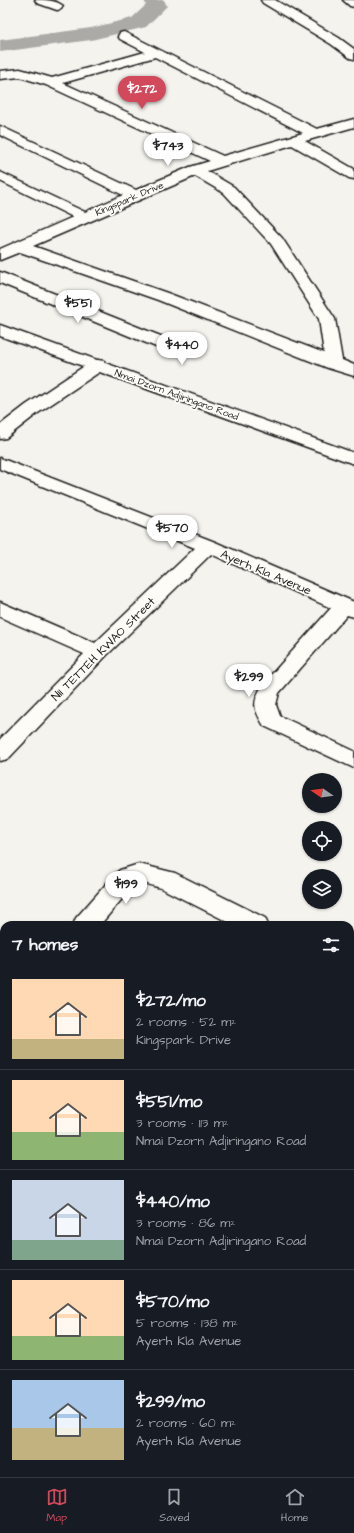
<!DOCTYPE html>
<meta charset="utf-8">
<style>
:root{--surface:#171b24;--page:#20242c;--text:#f1f3f6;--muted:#9ea1a6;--line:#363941;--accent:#d1495b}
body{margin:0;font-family:"Architects Daughter",sans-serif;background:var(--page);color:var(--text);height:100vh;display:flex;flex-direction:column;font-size:15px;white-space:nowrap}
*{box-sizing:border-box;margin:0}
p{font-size:13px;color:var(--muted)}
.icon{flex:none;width:22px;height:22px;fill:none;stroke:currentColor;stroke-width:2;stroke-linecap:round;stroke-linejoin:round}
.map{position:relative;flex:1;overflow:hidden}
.sheet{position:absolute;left:0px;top:921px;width:354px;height:556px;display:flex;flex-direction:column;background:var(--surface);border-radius:12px 12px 0 0;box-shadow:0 1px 3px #0004}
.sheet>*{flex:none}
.needle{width:26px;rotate:283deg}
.controls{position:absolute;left:302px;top:773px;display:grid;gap:8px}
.controls a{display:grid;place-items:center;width:40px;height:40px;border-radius:50%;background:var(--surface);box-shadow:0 1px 3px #0004;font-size:20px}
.price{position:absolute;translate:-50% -34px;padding:0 9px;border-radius:14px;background:#fff;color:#222;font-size:13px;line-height:26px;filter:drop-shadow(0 1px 2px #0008)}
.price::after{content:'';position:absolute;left:50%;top:24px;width:12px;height:9px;margin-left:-6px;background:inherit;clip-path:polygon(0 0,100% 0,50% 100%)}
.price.on{background:var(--accent);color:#fff}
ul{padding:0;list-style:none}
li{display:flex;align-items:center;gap:12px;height:100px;padding:0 12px}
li+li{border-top:1px solid var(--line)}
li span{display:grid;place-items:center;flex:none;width:112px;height:80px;border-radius:0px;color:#555}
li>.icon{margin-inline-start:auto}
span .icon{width:48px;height:48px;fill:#fffc;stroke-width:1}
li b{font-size:17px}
h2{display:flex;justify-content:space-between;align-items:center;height:48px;padding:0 12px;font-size:17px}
.menu{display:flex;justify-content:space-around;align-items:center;height:56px;border-top:1px solid var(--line);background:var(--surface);font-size:11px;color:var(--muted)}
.menu a{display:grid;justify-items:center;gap:2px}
.menu .on{color:var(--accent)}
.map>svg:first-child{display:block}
</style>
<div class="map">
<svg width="354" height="1477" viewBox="0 0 354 1477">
<rect width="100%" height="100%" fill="#f4f3ee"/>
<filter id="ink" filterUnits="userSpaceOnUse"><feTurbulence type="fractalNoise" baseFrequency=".025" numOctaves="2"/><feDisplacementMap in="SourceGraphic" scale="8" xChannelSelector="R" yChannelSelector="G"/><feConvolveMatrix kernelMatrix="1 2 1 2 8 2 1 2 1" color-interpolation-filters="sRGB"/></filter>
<g filter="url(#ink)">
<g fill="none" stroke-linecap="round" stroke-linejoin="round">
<path fill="#abaaa6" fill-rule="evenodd" d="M144,0H164L167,6L146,27L91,40L0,52V40L91,28L132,18L146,5Z"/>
<g stroke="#1c1c1c" stroke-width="3">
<g id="minor">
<path d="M35,0C45,0 56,0 63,6L61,9L57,10L37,3Z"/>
<path d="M261,0H275L339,38L354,49V59L350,58L331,44L263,3Z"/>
<path d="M343,0H354V7L350,6Z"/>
<path d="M124,32L317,129L354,119V127L305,141L354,169V179L349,178L292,145L207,171L234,187L282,238L335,319L342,360L354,365V376L328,368L158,300L20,252L0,260V249L73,217L0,181V172L85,212L123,195L0,135V126L136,190L190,167L210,161L46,85L20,77L0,79V71L20,69L52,78L145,52L120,39L118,36L120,33ZM155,57L303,133L223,156L63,83ZM195,176L224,193L271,244L319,319L324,353L170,294L33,246Z"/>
<path d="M0,272L173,341L175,345L173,349L167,350L161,349L0,283Z"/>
<path d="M98,360L104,361L106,365L104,369L38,413L6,438L0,439V425L26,405L92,361Z"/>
<path d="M0,458L215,542L354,602V617L347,615L279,693L276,705L280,716L354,751V768L264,726C253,708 252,703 263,684L331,608L211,554L105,657L8,759L0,761V739L84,654L0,617V602L95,643L195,548L0,469Z"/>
<path d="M139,864L175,873L265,918L268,925H234L161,888L140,882L132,887L100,925H73L76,918L116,873L120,870Z"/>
<path d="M350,962L354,963V984L350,983Z"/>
<path d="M4,1006V1032L0,1033V1007Z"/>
<path d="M354,1068V1093L350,1095V1070Z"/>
<path d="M0,1083L4,1085V1110L0,1108Z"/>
<path d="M4,1312V1343L0,1345V1314Z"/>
<path d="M350,1416L354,1418V1451L350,1449Z"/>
</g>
</g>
<g stroke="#1c1c1c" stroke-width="3">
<path id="secondary" d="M0,325L354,453V464L0,336Z"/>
</g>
<use href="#minor" fill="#fdfcf7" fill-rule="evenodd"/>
<use href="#secondary" fill="#fdfcf7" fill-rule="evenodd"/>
</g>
</g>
<g text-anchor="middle" stroke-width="3.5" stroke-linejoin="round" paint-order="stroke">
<g font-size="10" fill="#1c1c1c" stroke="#fdfcf7">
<text transform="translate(129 198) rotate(-23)" y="4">Kingspark Drive</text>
<text transform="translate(177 394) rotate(20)" y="4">Nmai Dzorn Adjiringano Road</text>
</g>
<g font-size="12" fill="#1c1c1c" stroke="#fdfcf7">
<text transform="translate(266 572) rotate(23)" y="4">Ayerh Kla Avenue</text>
<text transform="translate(103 649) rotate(-45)" y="4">NII TETTEH KWAO Street</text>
</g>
</g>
</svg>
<div class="controls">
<a><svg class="needle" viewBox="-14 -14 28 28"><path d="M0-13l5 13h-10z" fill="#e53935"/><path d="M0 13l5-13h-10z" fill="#9ea1a6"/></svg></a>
<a><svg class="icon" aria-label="locate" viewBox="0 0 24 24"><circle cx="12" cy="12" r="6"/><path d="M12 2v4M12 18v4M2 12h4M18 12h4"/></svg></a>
<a><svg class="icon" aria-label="layers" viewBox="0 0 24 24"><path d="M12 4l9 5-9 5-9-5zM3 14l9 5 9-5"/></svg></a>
</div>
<b class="price on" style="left:142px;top:110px">$272</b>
<b class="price" style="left:168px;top:167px">$743</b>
<b class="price" style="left:78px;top:324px">$551</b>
<b class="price" style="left:182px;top:366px">$440</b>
<b class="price" style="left:172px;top:549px">$570</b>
<b class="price" style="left:249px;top:698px">$299</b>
<b class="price" style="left:126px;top:905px">$199</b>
<section class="sheet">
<h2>7 homes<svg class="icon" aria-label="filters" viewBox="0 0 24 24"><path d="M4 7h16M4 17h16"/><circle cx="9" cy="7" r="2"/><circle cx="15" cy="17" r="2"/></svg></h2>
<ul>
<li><span style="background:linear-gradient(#ffd9b3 75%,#c2b280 0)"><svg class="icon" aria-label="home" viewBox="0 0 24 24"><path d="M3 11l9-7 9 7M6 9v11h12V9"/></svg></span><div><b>$272/mo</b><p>2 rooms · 52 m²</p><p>Kingspark Drive</p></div></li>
<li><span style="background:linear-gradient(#ffd9b3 65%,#8fb573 0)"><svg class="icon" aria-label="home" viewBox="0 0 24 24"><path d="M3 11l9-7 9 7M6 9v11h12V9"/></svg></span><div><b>$551/mo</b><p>3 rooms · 113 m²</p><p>Nmai Dzorn Adjiringano Road</p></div></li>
<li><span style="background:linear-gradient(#c9d6e8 75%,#7fa58c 0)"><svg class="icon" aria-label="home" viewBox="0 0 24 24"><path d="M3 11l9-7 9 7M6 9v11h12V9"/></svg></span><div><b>$440/mo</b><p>3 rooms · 86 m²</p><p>Nmai Dzorn Adjiringano Road</p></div></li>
<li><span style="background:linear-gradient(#ffd9b3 70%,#8fb573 0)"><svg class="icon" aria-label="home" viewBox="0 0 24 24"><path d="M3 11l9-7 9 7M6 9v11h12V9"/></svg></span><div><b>$570/mo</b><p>5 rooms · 138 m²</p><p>Ayerh Kla Avenue</p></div></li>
<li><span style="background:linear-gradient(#a9c7e8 60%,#c2b280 0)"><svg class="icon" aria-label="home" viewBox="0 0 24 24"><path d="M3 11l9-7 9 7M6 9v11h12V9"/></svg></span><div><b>$299/mo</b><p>2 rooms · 60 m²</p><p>Ayerh Kla Avenue</p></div></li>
</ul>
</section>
</div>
<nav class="menu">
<a class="on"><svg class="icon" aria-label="map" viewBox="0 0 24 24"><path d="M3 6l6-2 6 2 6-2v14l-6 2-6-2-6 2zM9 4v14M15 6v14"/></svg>Map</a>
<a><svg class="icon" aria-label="saved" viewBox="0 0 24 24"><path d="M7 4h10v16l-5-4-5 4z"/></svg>Saved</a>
<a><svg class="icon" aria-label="home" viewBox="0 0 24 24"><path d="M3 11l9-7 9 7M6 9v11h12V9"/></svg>Home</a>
</nav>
